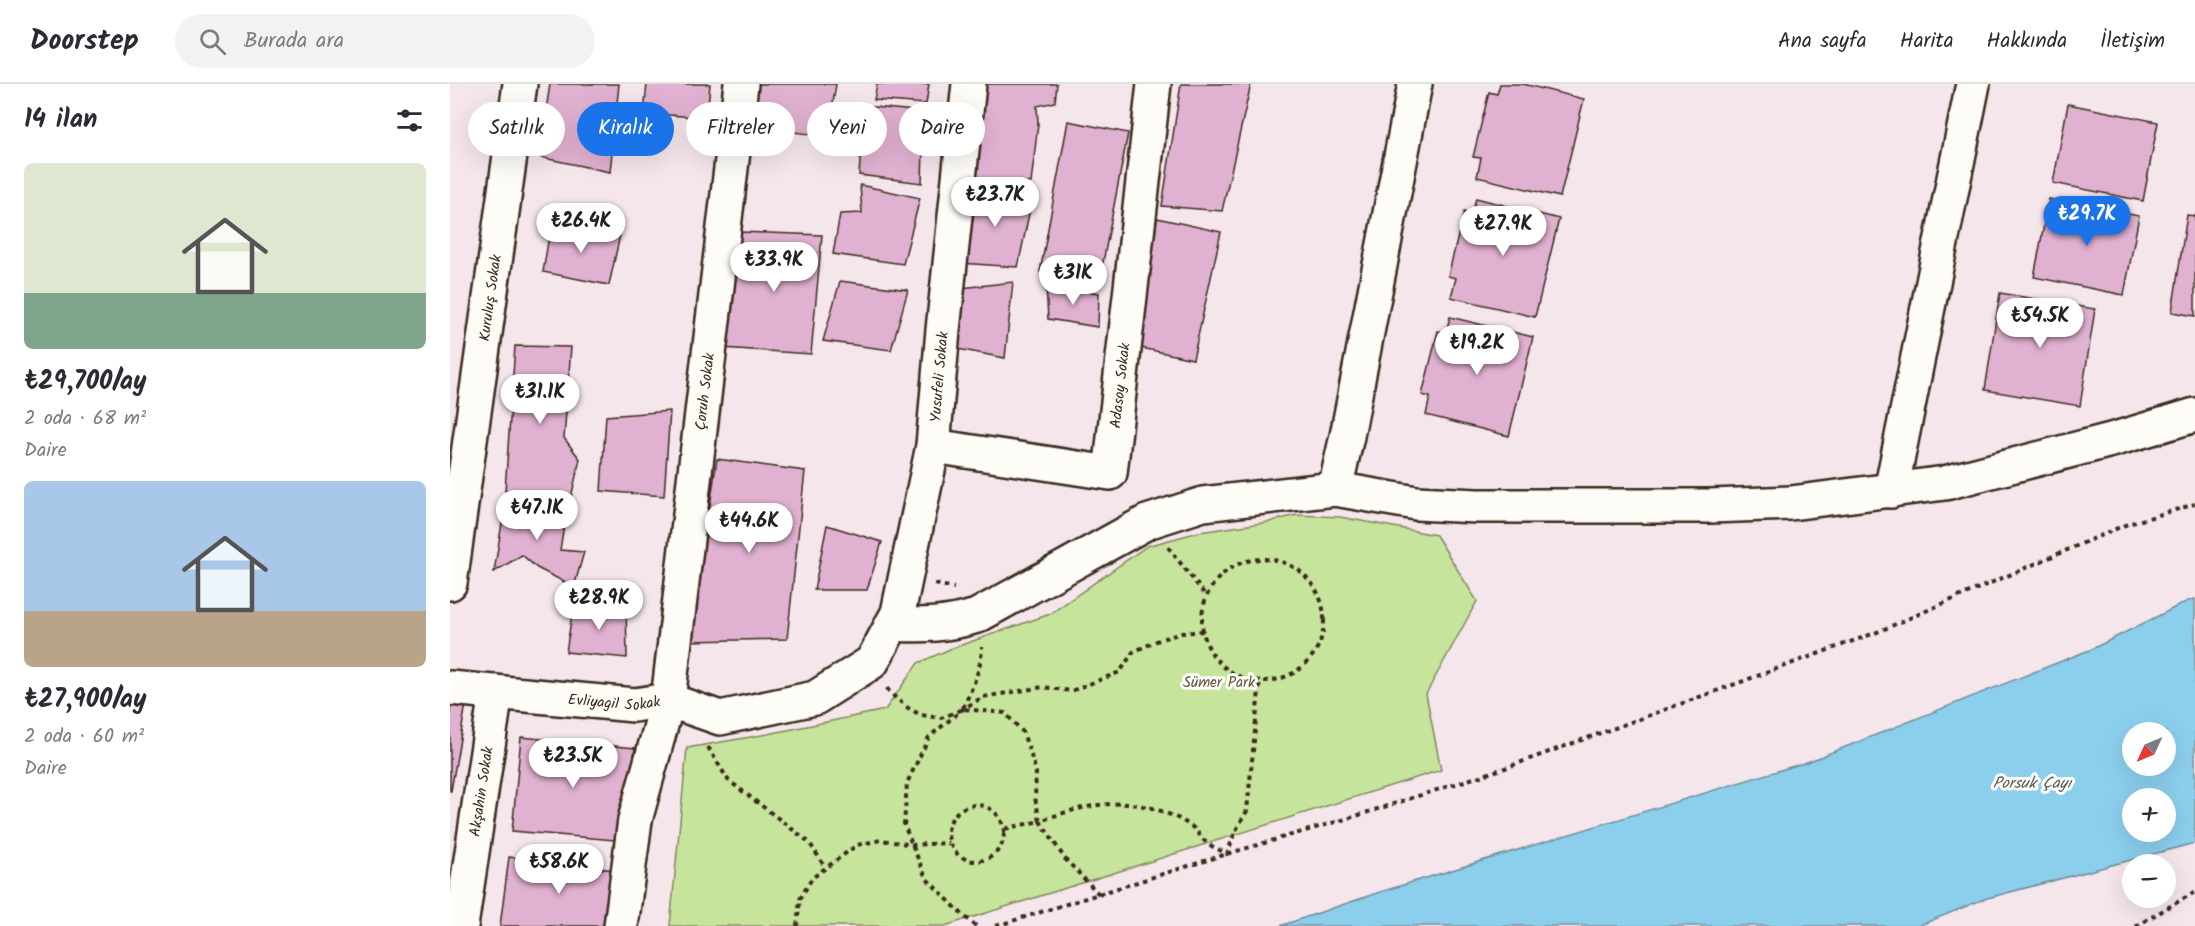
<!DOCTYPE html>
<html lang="tr">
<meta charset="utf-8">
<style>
:root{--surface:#fff;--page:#f2f2f3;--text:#2b2b33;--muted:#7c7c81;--line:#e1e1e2;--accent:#1a73e8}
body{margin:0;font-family:Kalam,sans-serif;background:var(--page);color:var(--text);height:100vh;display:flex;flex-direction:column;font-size:22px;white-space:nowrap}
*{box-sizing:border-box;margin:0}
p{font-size:20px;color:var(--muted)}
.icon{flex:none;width:33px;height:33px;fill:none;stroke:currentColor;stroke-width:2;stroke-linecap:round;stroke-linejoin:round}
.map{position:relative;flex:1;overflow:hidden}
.sheet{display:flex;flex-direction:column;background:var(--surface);width:450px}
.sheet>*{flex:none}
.guide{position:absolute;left:18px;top:18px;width:570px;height:54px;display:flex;gap:12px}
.needle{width:39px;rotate:226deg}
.controls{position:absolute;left:1672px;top:638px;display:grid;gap:12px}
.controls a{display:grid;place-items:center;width:54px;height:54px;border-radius:50%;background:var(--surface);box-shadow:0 6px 24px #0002;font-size:30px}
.price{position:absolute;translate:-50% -51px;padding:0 14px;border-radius:21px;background:#fff;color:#222;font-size:20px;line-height:39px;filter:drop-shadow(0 2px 3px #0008)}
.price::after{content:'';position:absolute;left:50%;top:36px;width:18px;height:14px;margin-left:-9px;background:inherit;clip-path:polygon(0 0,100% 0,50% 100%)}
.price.active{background:var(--accent);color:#fff}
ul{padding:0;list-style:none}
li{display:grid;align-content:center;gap:12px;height:318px;padding:0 24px}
li span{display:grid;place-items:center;height:186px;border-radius:9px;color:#555}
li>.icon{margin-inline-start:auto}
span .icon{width:108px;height:108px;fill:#fffc;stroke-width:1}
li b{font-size:26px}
h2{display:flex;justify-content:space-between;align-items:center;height:72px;padding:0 24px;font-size:26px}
.tag{padding:0 21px;border-radius:27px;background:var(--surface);box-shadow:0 6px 24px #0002;font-size:21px;line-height:54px}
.tag.active{background:var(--accent);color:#fff}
header{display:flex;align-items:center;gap:36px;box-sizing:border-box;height:84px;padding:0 30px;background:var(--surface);border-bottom:2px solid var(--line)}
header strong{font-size:28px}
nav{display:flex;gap:33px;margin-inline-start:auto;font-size:21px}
.search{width:420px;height:54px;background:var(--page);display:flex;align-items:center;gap:15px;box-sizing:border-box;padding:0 21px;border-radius:33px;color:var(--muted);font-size:22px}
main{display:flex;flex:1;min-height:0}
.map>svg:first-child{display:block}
</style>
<header>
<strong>Doorstep</strong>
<div class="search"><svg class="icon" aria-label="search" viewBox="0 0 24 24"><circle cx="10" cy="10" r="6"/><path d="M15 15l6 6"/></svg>Burada ara</div>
<nav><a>Ana sayfa</a><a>Harita</a><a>Hakkında</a><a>İletişim</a></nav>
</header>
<main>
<section class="sheet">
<h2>14 ilan<svg class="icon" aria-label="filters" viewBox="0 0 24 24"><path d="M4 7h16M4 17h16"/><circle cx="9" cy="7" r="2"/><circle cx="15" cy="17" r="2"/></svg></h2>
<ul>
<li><span style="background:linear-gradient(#dfe7d0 70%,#7fa58c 0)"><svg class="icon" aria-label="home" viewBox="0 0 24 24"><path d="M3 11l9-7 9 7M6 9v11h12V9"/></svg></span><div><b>₺29,700/ay</b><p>2 oda · 68 m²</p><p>Daire</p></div></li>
<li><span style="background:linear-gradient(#a9c7e8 70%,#b9a48a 0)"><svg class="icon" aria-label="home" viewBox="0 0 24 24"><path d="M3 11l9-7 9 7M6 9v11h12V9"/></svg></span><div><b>₺27,900/ay</b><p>2 oda · 60 m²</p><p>Daire</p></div></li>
</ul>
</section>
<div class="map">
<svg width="1745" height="842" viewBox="0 0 1745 842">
<rect width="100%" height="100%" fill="#f5e6ec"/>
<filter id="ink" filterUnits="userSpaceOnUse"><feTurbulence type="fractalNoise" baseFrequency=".0167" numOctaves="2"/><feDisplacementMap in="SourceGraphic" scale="12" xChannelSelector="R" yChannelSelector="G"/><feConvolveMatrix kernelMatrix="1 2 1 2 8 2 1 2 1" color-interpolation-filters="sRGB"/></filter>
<g filter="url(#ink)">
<path fill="#c7e49c" stroke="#81875d" stroke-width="1.5" d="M846,431L890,433L986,451L1027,517L976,610L991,686L495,842H220L237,664L318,650L435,626L468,579L500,565L600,530L697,462L749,448L819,438Z"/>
<path fill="#8ccfed" stroke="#6c8d9a" stroke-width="1.5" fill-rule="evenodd" d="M1745,515V759L1534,815L1468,842H830L930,808L1360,677L1642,565L1738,517ZM1683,648H1716V681H1683ZM1683,714H1716V747H1683Z"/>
<g fill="#e1b1d1" stroke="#3b2a1e" stroke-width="1.5">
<path d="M100,0H169L160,88L89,73Z"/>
<path d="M197,0H260L257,34L194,29Z"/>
<path d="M305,0H386L378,52L298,43Z"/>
<path d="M427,0H479L476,20L424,16Z"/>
<path d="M529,0H607L605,18L587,22L588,40L581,99L517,97Z"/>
<path d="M731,0H801L772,127L712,122Z"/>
<path d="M1050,0H1073L1134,15L1110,113L1027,93L1031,74L1023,73L1039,8L1047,10Z"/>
<path d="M1618,20L1708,38L1693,117L1603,99Z"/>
<path d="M414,22L474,28L472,99L409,91Z"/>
<path d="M618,37L678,49L650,194L590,188Z"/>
<path d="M410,101L470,114L453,180L383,170L390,130L412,129Z"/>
<path d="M519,106L583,110L568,183L510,179Z"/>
<path d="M1026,114L1109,135L1085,233L1001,213L1006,194L998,192L1014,128L1022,130Z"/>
<path d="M1599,115L1689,132L1674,211L1584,193Z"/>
<path d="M1737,131L1745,132V232L1722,228Z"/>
<path d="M707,134L771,148L743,275L691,264Z"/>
<path d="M101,140L170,151L159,201L93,188Z"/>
<path d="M290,148L372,151L361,270L272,264Z"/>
<path d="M390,197L458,206L441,266L373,257Z"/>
<path d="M563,198L555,274L497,263L503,205Z"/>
<path d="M596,202L649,209L648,243L598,235Z"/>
<path d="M1550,209L1645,225L1630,322L1535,306Z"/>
<path d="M1000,233L1083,253L1059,352L976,331L980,313L972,311L988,247L996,248Z"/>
<path d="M65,262L121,263L114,354L130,375L120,418L55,407Z"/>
<path d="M220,327L214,412L151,407L156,332Z"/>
<path d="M267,375L355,387L337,555L240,557Z"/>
<path d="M56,415L116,429L110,466L134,468L124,503L87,484L72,471L44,488Z"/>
<path d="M377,441L432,458L417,506H364Z"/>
<path d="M176,521L177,574L116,568L123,524Z"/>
<path d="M0,618L16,620L1,707H0Z"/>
<path d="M71,653L185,664L176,757L62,747Z"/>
<path d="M59,773L172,787L165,842H50Z"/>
</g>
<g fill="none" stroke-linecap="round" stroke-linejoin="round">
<g stroke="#3b2a1e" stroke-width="38">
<g id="minor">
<path id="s1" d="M483,362L660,389L704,0"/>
<path d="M885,405L897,352L965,0"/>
<path d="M1441,407L1523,0"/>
<path id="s2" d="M0,499L70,0"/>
<path d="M442,540C474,542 497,541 527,532L697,438L753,420L885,405L966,419L1027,422H1260L1341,419L1495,399L1665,355L1745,331"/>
<path id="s3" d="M0,604L184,621L218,616L270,634L365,614L422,578L448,529L483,362L493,246L519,0"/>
<path id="s4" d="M11,842L46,608"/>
<path id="s5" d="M171,842L185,736L218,616L291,0"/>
</g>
</g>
<g stroke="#3b2a1e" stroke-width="4" stroke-dasharray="4.5 4.5" stroke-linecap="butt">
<path d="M718,463L756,512"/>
<circle cx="813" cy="536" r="61"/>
<path d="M485,500L504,504"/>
<path d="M437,604L440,609L458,624L471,631L491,634L513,625L555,629L572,647L579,665L586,688L585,714L590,737L554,745"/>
<path d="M513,624C522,604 531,586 532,563"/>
<path d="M258,663L278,696L359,758L375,783"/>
<circle cx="526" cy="749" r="28"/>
<path d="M649,810L615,775L590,737C644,717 690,709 741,742C747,746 751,754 756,758C762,763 770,766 777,770L786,746L797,727L810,596"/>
<path d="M347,842L350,815L362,794L407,761L431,756L463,761L499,759"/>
<path d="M526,842L514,832L476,794L454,741L457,699L479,653L513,625L533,613L593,603L621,607L670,588L683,568L711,555L732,549L754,547"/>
<path d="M546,842L777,770L906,732L1055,684L1425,549L1675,441L1745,420"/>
<path d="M1686,842L1745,808"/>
</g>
<use href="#minor" stroke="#fdfcf7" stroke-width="33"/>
</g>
</g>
<g text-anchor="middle" stroke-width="6" stroke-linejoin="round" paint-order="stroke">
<g font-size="15" fill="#3b2a1e" stroke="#fdfcf7">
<text dy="5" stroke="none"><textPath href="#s2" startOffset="288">Kuruluş Sokak</textPath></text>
<text dy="5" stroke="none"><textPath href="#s3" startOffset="734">Yusufeli Sokak</textPath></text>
<text dy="5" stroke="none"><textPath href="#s1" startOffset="267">Adasoy Sokak</textPath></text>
<text dy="5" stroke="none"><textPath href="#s5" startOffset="542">Çoruh Sokak</textPath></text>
<text dy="5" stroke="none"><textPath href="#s3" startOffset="165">Evliyagil Sokak</textPath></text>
<text dy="5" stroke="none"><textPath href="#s4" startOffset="136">Akşahin Sokak</textPath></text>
</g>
<g font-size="15" fill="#5e583e" stroke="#fdfcf7">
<text x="769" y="603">Sümer Park</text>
</g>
<g font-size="16" font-style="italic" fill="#535c5c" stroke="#fdfcf7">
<text x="1582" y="704">Porsuk Çayı</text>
</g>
</g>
</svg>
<div class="controls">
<a><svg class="needle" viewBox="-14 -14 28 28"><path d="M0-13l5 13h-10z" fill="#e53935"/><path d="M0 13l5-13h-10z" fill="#7c7c81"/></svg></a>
<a>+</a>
<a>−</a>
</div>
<b class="price" style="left:545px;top:144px">₺23.7K</b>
<b class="price active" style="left:1637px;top:163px">₺29.7K</b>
<b class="price" style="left:131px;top:170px">₺26.4K</b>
<b class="price" style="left:1053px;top:173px">₺27.9K</b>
<b class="price" style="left:324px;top:209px">₺33.9K</b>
<b class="price" style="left:623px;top:222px">₺31K</b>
<b class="price" style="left:1590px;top:265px">₺54.5K</b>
<b class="price" style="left:1027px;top:292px">₺19.2K</b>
<b class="price" style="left:90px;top:341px">₺31.1K</b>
<b class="price" style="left:87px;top:457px">₺47.1K</b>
<b class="price" style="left:299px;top:470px">₺44.6K</b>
<b class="price" style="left:149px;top:547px">₺28.9K</b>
<b class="price" style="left:123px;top:705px">₺23.5K</b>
<b class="price" style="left:109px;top:811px">₺58.6K</b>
<div class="guide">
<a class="tag">Satılık</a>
<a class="tag active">Kiralık</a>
<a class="tag">Filtreler</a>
<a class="tag">Yeni</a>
<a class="tag">Daire</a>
</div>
</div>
</main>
